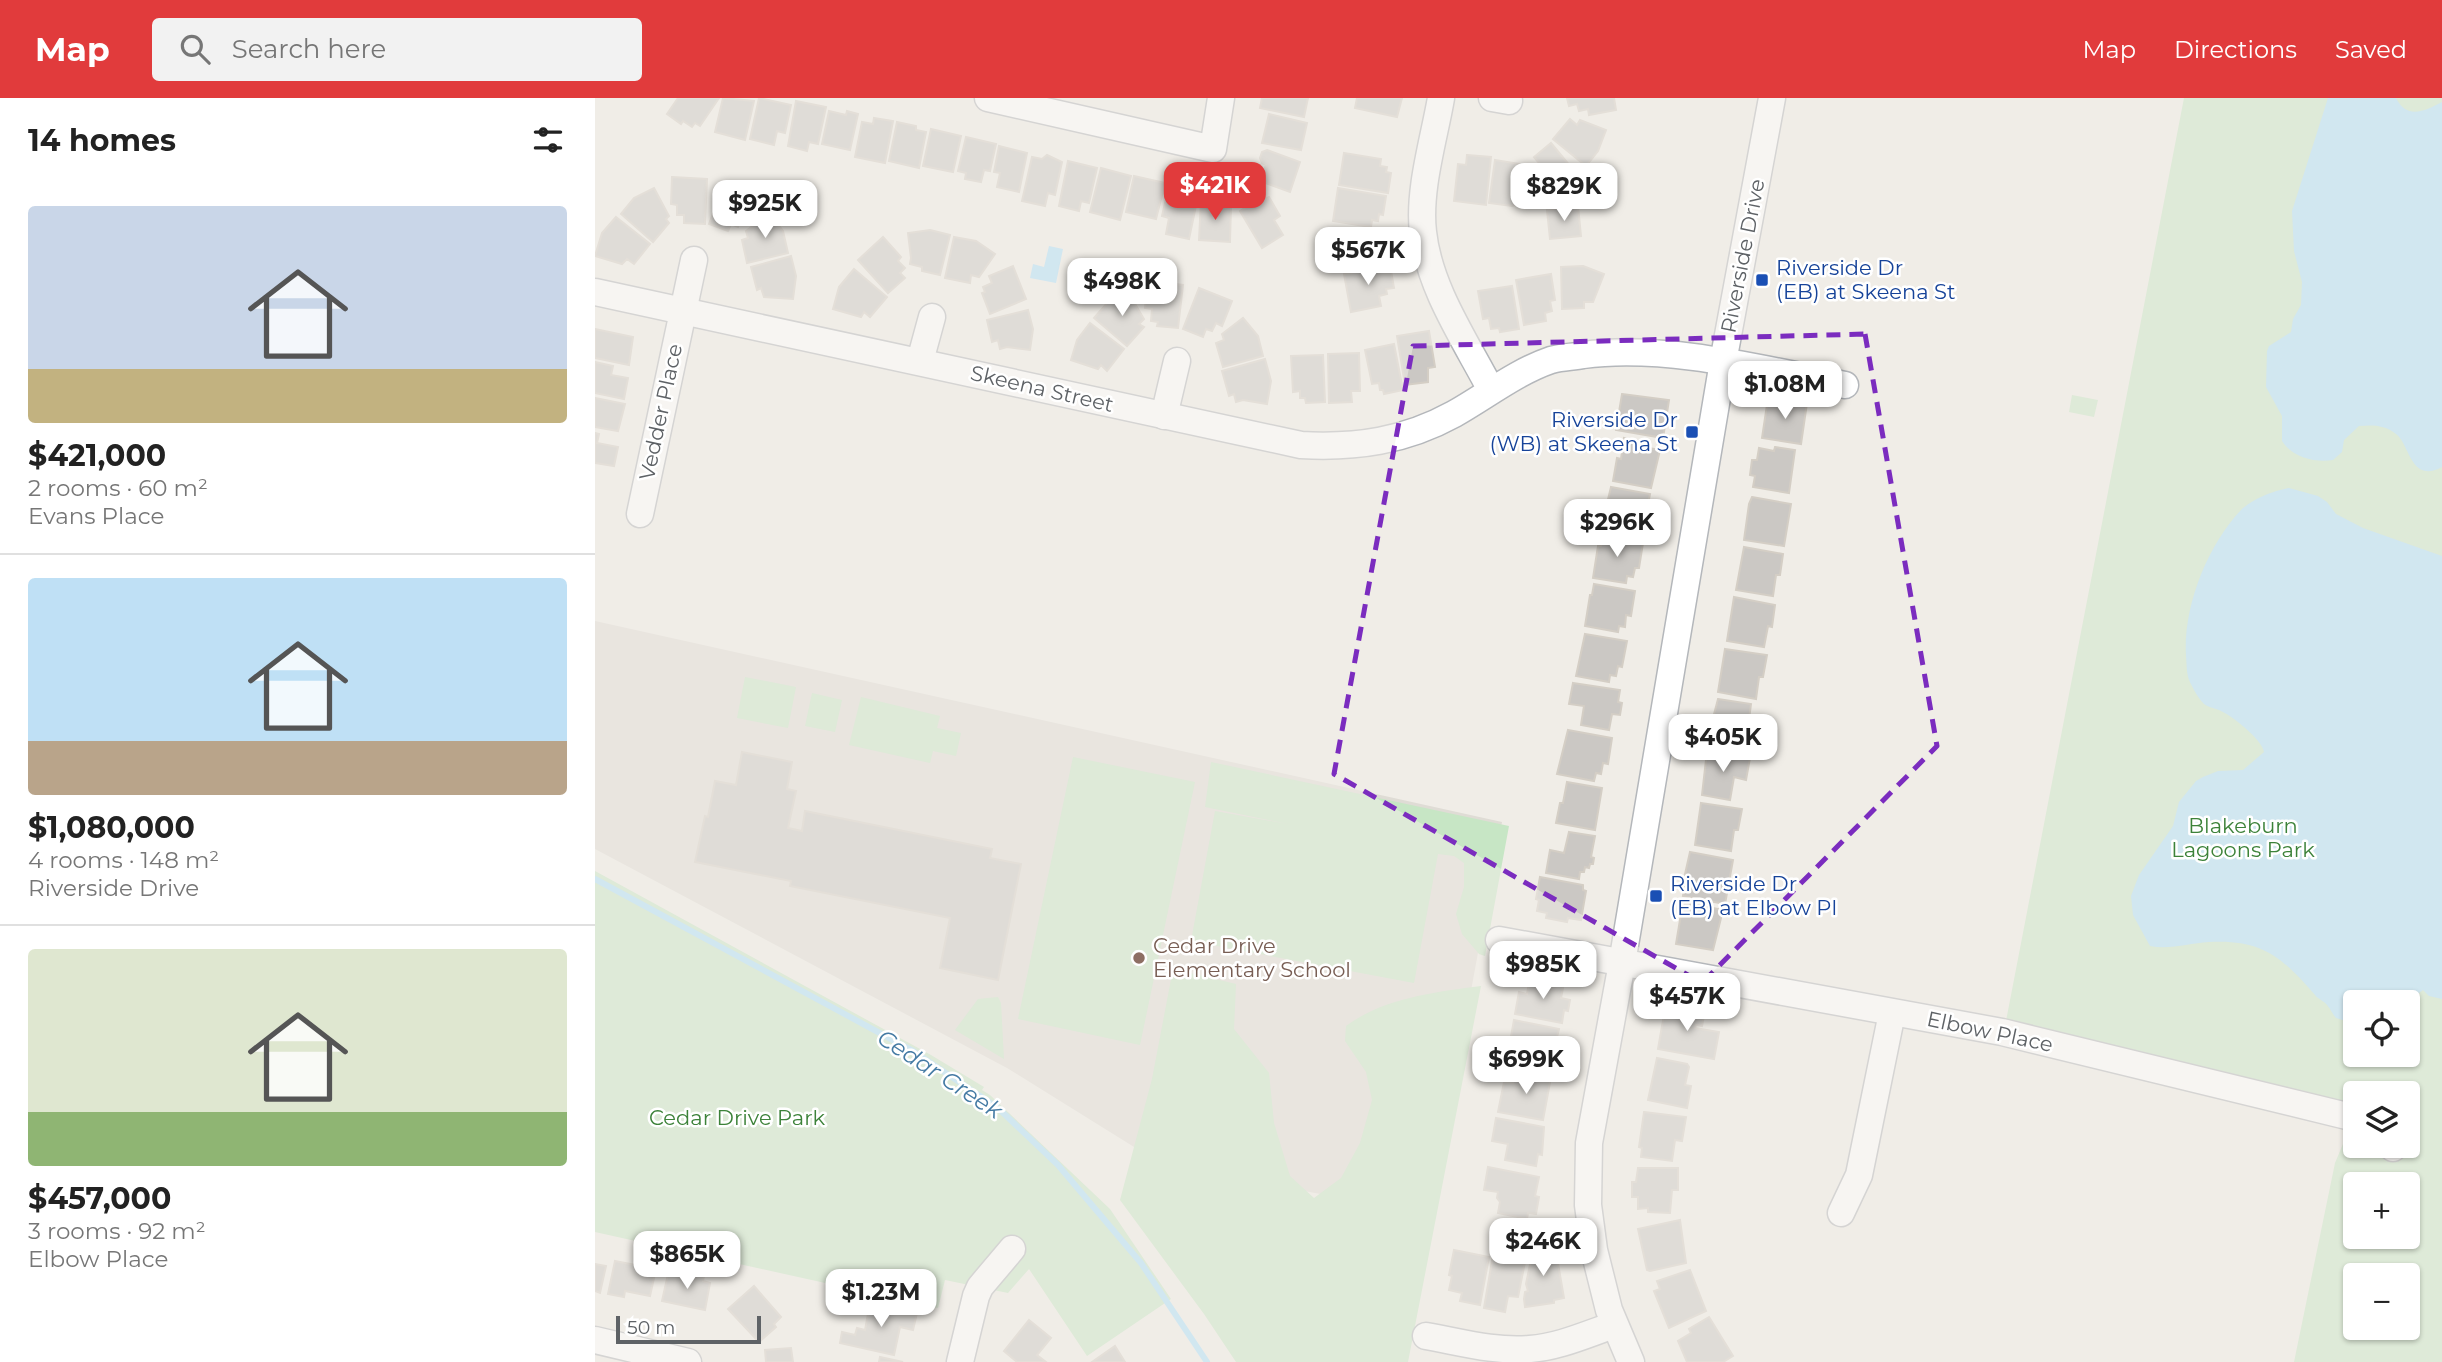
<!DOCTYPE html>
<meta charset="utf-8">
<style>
:root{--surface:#fff;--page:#f2f2f2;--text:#222;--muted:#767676;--line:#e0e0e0;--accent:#e13b3c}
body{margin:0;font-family:Montserrat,sans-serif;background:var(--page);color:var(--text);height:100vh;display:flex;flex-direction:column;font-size:26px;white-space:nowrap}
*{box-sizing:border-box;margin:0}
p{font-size:23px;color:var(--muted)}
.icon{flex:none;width:38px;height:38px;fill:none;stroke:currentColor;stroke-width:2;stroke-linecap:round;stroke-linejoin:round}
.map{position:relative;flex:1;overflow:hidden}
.details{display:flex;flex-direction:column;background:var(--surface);width:595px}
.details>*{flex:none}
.fabs{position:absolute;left:1748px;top:892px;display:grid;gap:14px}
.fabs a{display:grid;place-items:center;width:77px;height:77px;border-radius:7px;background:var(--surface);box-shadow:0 2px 5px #0004;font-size:35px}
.scale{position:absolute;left:21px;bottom:18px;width:145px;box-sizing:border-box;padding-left:7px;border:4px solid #5e6266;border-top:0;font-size:19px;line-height:24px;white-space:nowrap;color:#5e6266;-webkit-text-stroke:5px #fff;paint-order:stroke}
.price{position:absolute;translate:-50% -60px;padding:0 16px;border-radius:14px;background:#fff;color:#222;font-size:23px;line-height:46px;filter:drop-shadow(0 2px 4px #0008)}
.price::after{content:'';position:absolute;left:50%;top:42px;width:21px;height:16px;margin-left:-10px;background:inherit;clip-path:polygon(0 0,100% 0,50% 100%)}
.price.on{background:var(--accent);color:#fff}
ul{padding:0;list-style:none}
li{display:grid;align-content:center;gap:14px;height:371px;padding:0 28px}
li+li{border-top:2px solid var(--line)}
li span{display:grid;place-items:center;height:217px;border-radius:7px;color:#555}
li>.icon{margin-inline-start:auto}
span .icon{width:126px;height:126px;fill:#fffc;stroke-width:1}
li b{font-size:30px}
h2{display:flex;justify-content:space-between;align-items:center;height:84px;padding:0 28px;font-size:30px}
header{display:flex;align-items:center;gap:42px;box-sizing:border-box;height:98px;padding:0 35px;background:var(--accent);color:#fff}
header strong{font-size:33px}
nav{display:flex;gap:38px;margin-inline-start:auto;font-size:24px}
.search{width:490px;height:63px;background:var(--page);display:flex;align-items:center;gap:18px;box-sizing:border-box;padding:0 24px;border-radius:7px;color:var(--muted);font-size:26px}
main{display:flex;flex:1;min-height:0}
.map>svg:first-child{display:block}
</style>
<header>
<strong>Map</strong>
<div class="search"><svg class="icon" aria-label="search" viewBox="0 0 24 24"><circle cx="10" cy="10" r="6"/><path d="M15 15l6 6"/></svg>Search here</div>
<nav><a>Map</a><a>Directions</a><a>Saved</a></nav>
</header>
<main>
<section class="details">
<h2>14 homes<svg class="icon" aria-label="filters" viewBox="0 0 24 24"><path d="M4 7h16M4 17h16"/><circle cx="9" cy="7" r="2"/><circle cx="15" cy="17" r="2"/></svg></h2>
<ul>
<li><span style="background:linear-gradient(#c9d6e8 75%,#c2b280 0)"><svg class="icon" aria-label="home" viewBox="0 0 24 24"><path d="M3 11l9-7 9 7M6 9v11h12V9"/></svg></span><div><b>$421,000</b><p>2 rooms · 60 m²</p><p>Evans Place</p></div></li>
<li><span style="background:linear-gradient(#bfe0f5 75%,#b9a48a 0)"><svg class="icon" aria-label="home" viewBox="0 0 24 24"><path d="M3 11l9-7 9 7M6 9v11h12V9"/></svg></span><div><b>$1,080,000</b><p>4 rooms · 148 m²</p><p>Riverside Drive</p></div></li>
<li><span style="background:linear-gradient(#dfe7d0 75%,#8fb573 0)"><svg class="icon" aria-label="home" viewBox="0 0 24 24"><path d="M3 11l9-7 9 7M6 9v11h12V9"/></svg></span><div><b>$457,000</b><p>3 rooms · 92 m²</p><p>Elbow Place</p></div></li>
</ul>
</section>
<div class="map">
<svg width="1847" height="1264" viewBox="0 0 1847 1264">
<rect width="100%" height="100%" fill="#f0ede7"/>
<path fill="#dfdcd5" d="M0,523L907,724L835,1116L568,1067L412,970L0,751Z"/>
<g fill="#c7e6c5" fill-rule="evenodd">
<path d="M1589,0H1847V1264H1699L1740,1065L1760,1017V1048H1813V996H1760V1012L1411,923ZM1760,905H1813V957H1760ZM1760,1087H1813V1139H1760ZM1760,1178H1813V1230H1760Z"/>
<path d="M1477,297L1503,302L1499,319L1474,314Z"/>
<path d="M150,579L201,589L193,630L142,620Z"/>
<path d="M217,595L247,602L240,634L210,628Z"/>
<path d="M266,599L345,618L342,630L366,635L361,658L338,653L335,665L254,647Z"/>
<path d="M478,659L600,684L545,947L423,921Z"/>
<path d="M616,664L914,728L890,858L884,856L867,836L861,816L869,789V765L859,758L843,756L819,885L596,843L620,713L693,726L610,709Z"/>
<path d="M0,773L336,957L389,989L387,992L395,997L515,1111L576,1201L492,1258L434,1171L413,1195L350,1182L343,1210L0,1134Z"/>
<path d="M578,871L641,886L639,931L674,975L679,1025L695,1078L719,1100L746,1080L765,1045L777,1002L771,974L750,943L751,928C789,900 840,894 886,888L813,1264H641L609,1216L525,1102L557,981Z"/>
<path d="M403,899L406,905L409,961L360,932L383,901Z"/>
</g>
<g fill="#acdffb">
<path d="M1733,0H1801C1812,22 1830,13 1847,4V369C1815,386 1815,346 1801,336C1790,327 1778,327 1764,328L1749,342L1747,354L1738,362C1720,365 1697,359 1687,343V318L1671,289L1672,253L1674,248L1696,234L1698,221L1706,207L1707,184L1699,153L1697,113Z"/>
<path d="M454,148L468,151L461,185L435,180L438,166L449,169Z"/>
<path d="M1694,390L1723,398L1732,404L1741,416L1768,430L1847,458V901L1834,898L1828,892L1824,895V903L1820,908H1813V905H1760V926L1741,920C1737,916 1736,911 1732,907C1729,903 1723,901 1720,897C1687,859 1667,841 1614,844C1594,845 1575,852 1555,848L1538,817L1536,798L1544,777L1578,728L1584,704L1601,683L1608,679L1623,673L1648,672L1669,654C1667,641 1636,617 1624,612C1619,610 1613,609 1609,606C1604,601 1600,594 1597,588C1591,578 1592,569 1591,558C1588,509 1612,448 1646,412C1657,401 1680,392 1694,390Z"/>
</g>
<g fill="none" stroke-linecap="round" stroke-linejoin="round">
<path stroke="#acdffb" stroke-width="6" d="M0,781L318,953L403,1010L463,1067L546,1165L612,1264"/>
</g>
<g fill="#cbc8c4" stroke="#d4cec5" stroke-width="2">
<path d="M83,0H124L105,28L100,25L97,29L88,23L86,26L72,16Z"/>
<path d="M128,0L159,3L150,42L120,34Z"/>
<path d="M164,0L196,7L190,35L182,33L179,47L155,41Z"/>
<path d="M667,0H713L709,19L665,10Z"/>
<path d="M762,0H807L802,19L760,10Z"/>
<path d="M972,0H1019L1021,12L994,17L993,11L984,13L982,6L974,8Z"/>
<path d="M201,3L231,9L223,46L214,44L212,53L193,48Z"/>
<path d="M234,13L251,17L252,13L263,16L255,52L227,46Z"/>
<path d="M674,16L712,25L706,52L667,45Z"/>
<path d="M279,20L298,23L290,65L260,59L267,24L278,26Z"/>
<path d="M975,21L982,27L985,22L1011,32L1003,53L991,68L958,41Z"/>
<path d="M302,24L321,28V32L331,34L324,70L294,63Z"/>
<path d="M336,31L366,38L358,74L328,68Z"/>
<path d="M371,39L401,46L395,73L389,72L386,84L370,81L371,75L363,73Z"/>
<path d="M956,45L989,85L969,102L964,96L957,102L940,81L945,77L940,71L945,66L939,59Z"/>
<path d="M404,48L432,55L424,94L402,89L405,75L399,74Z"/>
<path d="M672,52L705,64L695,94L665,83L671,67L667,65L665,60L667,54Z"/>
<path d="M749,55L786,61L785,68L792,69L791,74L796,75L793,95L744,87Z"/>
<path d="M452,57L467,64L460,97L453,95L450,108L427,103L437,59L447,61Z"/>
<path d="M872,57L896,59L891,107L859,103L863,66L871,67Z"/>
<path d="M900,62L925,66L924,70L931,71L930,77L939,101L917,108L894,105Z"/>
<path d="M473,63L502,70L494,105L486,103L484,113L464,108Z"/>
<path d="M506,70L536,78L525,122L495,114Z"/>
<path d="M539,78L570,85L561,121L531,114Z"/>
<path d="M77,79L112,81L110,126L89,125V117H82V107L76,106Z"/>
<path d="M130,84L164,97L153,124L146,121L143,129L136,126L133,133L114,126Z"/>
<path d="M59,90L74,118L71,121L74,125L58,144L26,116L39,100Z"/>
<path d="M743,90L791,98L788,117L784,116L783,123L777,122L776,129L738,123Z"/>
<path d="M573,92L603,98L594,141L571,136L574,120L567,118Z"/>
<path d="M674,99L685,118L679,122L688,137L667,150L645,113L661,103L663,105Z"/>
<path d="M606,103L636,107L635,144L604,142Z"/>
<path d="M983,108L986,138L955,141L952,112Z"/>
<path d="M174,115L188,133L193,155L152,165L147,142L153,140L151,133Z"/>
<path d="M21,119L55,146L39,166L32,161L27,166L0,158L7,135Z"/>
<path d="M335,132L355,137L345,177L327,173V169L315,166L316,160L313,135Z"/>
<path d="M775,136L777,143L786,141L787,145H790L794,164L747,174L740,143Z"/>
<path d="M288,139L306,159L303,163L310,170L305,175L310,180L293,195L263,162Z"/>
<path d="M359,139L381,143L400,156L384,179L376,177L375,185L350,180Z"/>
<path d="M196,158L201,178L198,201L169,199L166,190L162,192L156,169Z"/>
<path d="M795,167L799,190L791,191L792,196L784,198L786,208L756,214L749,176Z"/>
<path d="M418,168L431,201L395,216L387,195L390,194L388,189L397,185L394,178Z"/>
<path d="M988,168L1009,176L998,204H989V210L967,211L966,169Z"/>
<path d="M259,171L292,199L275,219L269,214L266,219L238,211L244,189Z"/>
<path d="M956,176L960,202L955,203L957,213L950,215L951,223L929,227L921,182Z"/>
<path d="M553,183L588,187L583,230L562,228L563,224L556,223L557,211L550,210Z"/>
<path d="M917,188L924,231L905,234L904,230L896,231L894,220L888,221L883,193Z"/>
<path d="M604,190L637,203L627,228L621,225L617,233L611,231L608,239L588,231Z"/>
<path d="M533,194L549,221L544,226L549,229L532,248L499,220L513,204Z"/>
<path d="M433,212L438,231L435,252L412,249L405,251L403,242L397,244L392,222Z"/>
<path d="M648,220L663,238L668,258L628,269L621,245L629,242L627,236Z"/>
<path d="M495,225L529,251L512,273L506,267L503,271L476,262L482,242Z"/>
<path d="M0,231L38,239L34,267L0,260Z"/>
<path d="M834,233L840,269L833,270V284L810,287L802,238Z"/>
<path d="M799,246L808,292L789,296L788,292H785L784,285L777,286L770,252Z"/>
<path d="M764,255L765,293H756L757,304L734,305L733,256Z"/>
<path d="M728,257L730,304L711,305L710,300H705V293L698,294L696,258Z"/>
<path d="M670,261L676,283L672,306L648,302L641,304L639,296L634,298L627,273Z"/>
<path d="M0,264L18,268L16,277L33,280L29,301L0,295Z"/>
<path d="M1027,296L1074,302L1068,340L1021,332Z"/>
<path d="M0,300L30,306L23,333L0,329Z"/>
<path d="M1173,300L1212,305L1206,346L1167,340Z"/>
<path d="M0,335L4,336L2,345L23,349L19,368L0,365Z"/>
<path d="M1029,340L1055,345L1054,350L1065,352L1056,390L1018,383L1022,360L1026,361Z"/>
<path d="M1180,349L1200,352L1194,395L1158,389L1160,378L1155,377L1157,362H1162L1164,350L1179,353Z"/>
<path d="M1016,389L1055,396L1050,422L1048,421L1046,431L1040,430L1039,437L1006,431Z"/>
<path d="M1157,399L1196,406L1189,448L1149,442L1154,406Z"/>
<path d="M1008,437L1048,445L1044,470H1040L1038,479L1032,478L1031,485L998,480L1003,448H1006Z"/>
<path d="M1149,449L1188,456L1185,477H1181L1178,498L1141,492Z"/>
<path d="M999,486L1040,493L1036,518L1031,517L1030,529L1024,528L1023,534L990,528L995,497H997Z"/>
<path d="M1139,499L1180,507L1177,529L1173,528L1169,549L1132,543Z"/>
<path d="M990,536L1032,543L1027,569L1023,568L1021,578L1015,577L1014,584L981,578Z"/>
<path d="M1130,551L1172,557L1168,579H1164L1161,601L1123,594Z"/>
<path d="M978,585L1025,592L1023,604L1027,605L1025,617L1017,616L1014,632L986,627L989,608L974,606Z"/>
<path d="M1123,601L1156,606L1153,629L1160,630L1156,653L1117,646L1118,636L1114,635Z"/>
<path d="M973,632L1017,640L1013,666L1008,665L1006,676L1001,675L999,683L962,676Z"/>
<path d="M1112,653L1155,660L1151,682L1139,679L1135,702L1107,697Z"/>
<path d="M147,654L197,664L192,691L201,693L193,730L207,733L210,713L397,751L395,760L426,766L403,882L345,870L355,820L195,788L196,783L100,764L110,718L113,719L120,683L141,687Z"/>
<path d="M972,684L1007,690L1000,732L961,725L965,705H968Z"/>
<path d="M1106,705L1147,711L1143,732H1139L1136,753L1100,747Z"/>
<path d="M974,734L1000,738L996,759L999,760L998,766H995L994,770L990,769L989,774H985L984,781L951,775L955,752L969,755Z"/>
<path d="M1095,754L1138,762L1130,806L1088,798L1090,785H1088Z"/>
<path d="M945,779L988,787V792L991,793L986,822L973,820L972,824L951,820L952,815L942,813L944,802L941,801Z"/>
<path d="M1088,804L1128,812L1118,852L1081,846Z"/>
<path d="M935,879L969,885L966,900L975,902L973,913L969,912L967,925L920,916L924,894L932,896Z"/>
<path d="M1071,905L1110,912L1107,928L1101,927L1100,930L1124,934L1119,961L1063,951Z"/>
<path d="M919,922L964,931L954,972L924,966L928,947L915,944Z"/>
<path d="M1062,960L1092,966L1094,969L1090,987L1096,988L1092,1010L1053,1002Z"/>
<path d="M920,972L956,979L948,1022L903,1014L909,984L918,985Z"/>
<path d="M1049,1014L1091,1019L1087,1043L1080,1042L1077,1063L1046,1059L1047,1050L1044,1049Z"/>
<path d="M901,1020L949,1029L947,1057L943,1056L941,1068L910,1062L913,1046L897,1043Z"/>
<path d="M893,1069L944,1079L940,1098L944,1099L941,1116L933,1115L932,1121L903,1115L905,1104L902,1100L903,1094L889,1092Z"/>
<path d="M1043,1070H1083V1092H1077L1075,1115L1053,1114V1110L1043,1111V1099H1037V1084H1041Z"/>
<path d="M1085,1122L1091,1165L1055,1173L1052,1172L1043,1131Z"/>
<path d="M942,1146L953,1149L960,1148L969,1200L959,1202V1205L930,1209L929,1201L930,1194L933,1193L931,1186L939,1147Z"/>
<path d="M859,1152L894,1159L885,1207L865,1203L867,1195L854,1192L857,1178L854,1177Z"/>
<path d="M898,1157L922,1160V1163L930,1164L923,1199L913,1198L910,1214L889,1210Z"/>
<path d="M20,1163L61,1171L55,1198L30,1193L29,1199L13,1196Z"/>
<path d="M0,1166L11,1168L5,1195L0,1193Z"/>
<path d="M1095,1172L1111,1213L1074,1230L1059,1193L1065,1191L1062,1183Z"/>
<path d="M95,1175L109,1178L108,1183L115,1185L110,1212L67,1203L73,1176L94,1181Z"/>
<path d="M159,1188L186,1219L179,1226L181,1229L164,1244L133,1211Z"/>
<path d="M275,1205L322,1215L318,1232L305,1229L299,1257L245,1245L247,1234L260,1237L262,1230L270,1232Z"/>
<path d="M1114,1219L1138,1258L1128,1264H1092L1083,1243L1096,1235L1094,1231Z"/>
<path d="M434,1222L456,1240L442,1257L451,1264H422L409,1253Z"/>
<path d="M520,1248L530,1264H497Z"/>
<path d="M196,1250L198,1264H171L170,1252Z"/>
<path d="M285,1259L308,1264H284Z"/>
</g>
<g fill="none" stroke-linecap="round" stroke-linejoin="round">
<g stroke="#b4b7bb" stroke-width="29">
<g id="minor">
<path d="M393,0L618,51L626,0"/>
<path d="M846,0C839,41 823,92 828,134C834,190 870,242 896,292"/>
<path d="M897,0L914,3"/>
<path d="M0,194L706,347C761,350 810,343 859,316C891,298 921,274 956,262C966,259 978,259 988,257C1071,246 1167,271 1250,287"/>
<path d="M325,263L337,219"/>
<path d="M569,318L582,263"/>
<path d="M45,416L99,162"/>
<path d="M904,842L1407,934L1760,1020"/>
<path d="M1796,1048L1798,1050"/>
<path d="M1246,1115L1264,1077L1297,915"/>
<path d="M831,1238C865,1244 900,1254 935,1251C964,1249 992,1236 1019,1227"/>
<path d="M0,1242L93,1264"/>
<path d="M365,1264L381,1198L385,1189L417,1151"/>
<path d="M1036,1264L1014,1212L999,1152L993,1107L994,1045L1027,865L1128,264L1177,0"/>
</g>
</g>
<use href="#minor" stroke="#fff" stroke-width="26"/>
</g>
<path d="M0 0H1847V1264H0ZM1270,236L1342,648L1107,885L739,676L818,248Z" fill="#f0ede7" fill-opacity=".55" fill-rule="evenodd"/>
<path fill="none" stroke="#7b2cbf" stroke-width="5" stroke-dasharray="14 9" stroke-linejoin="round" d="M1270,236L1342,648L1107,885L739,676L818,248Z"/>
<g fill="#1a4fb4" stroke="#fff" stroke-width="2.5">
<rect x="1160" y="175" width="14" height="14" rx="3.5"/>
<rect x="1090" y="327" width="14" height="14" rx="3.5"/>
<rect x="1054" y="791" width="14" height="14" rx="3.5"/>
</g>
<circle fill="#8d6e63" stroke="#fff" stroke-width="2.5" cx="544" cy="860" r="7"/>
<g text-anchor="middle" stroke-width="5" stroke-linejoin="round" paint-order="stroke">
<g font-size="21" fill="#5e6266" stroke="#fff">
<text transform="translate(1148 158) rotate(-79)" y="7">Riverside Drive</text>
<text transform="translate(447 291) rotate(13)" y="7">Skeena Street</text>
<text transform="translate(66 314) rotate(-78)" y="7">Vedder Place</text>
<text transform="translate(1395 934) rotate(12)" y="7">Elbow Place</text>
</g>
<g font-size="21" fill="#164399" stroke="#fff" text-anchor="start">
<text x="1181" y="177">Riverside Dr<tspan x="1181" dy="24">(EB) at Skeena St</tspan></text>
<text x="1083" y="329" text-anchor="end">Riverside Dr<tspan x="1083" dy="24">(WB) at Skeena St</tspan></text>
<text x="1075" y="793">Riverside Dr<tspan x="1075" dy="24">(EB) at Elbow Pl</tspan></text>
</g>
<g font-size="21" fill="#3c8239" stroke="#fff">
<text x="1648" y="735">Blakeburn<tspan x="1648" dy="24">Lagoons Park</tspan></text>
<text x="142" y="1027">Cedar Drive Park</text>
</g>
<g font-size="21" fill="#785e54" stroke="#fff" text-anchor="start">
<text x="558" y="855">Cedar Drive<tspan x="558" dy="24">Elementary School</tspan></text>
</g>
<g font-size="23" font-style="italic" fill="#457ba4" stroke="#fff">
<text transform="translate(345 976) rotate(33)" y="8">Cedar Creek</text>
</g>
</g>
</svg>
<div class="fabs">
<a><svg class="icon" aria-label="locate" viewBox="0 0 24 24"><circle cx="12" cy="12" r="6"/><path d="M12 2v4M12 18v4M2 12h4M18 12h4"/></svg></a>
<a><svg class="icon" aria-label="layers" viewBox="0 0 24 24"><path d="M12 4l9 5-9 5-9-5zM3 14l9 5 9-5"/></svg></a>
<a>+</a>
<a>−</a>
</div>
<div class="scale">50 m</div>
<b class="price on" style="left:620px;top:124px">$421K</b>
<b class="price" style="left:969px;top:125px">$829K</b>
<b class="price" style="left:170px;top:142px">$925K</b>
<b class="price" style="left:773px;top:189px">$567K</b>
<b class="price" style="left:527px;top:220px">$498K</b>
<b class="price" style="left:1190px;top:323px">$1.08M</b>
<b class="price" style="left:1022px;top:461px">$296K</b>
<b class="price" style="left:1128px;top:676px">$405K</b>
<b class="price" style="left:948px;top:903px">$985K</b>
<b class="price" style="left:1092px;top:935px">$457K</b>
<b class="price" style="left:931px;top:998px">$699K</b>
<b class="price" style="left:948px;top:1180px">$246K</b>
<b class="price" style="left:92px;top:1193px">$865K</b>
<b class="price" style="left:286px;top:1231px">$1.23M</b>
</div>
</main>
